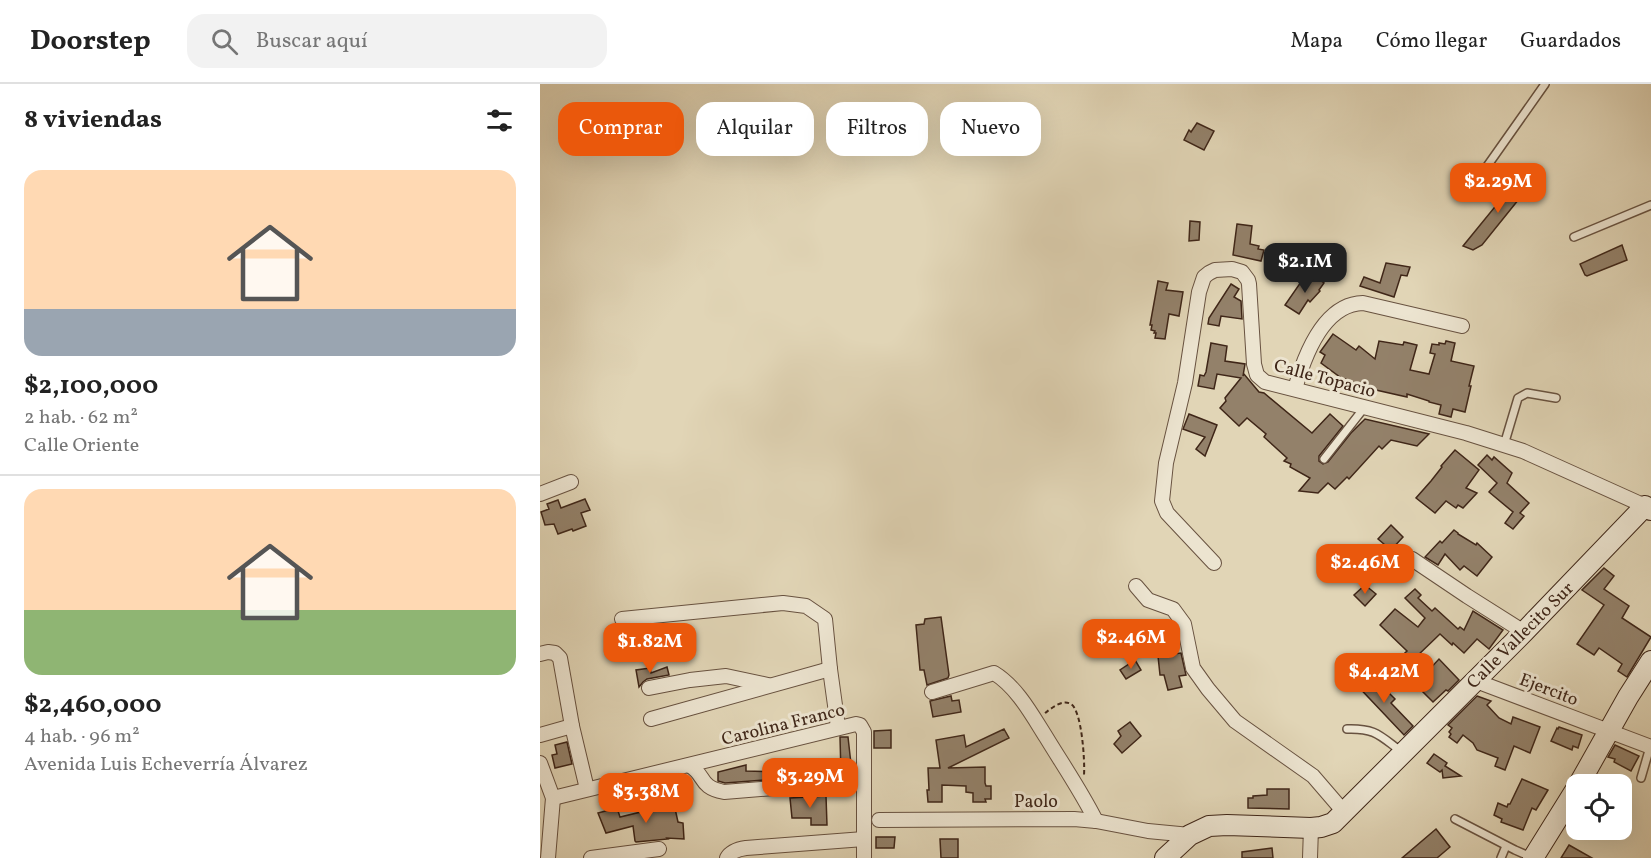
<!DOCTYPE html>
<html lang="es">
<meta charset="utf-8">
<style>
:root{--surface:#fff;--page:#f2f2f2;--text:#222;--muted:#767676;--line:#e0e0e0;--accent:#ea580c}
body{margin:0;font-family:Vollkorn,serif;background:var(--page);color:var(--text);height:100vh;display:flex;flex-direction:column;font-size:22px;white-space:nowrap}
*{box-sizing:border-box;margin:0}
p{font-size:20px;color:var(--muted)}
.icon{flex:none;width:33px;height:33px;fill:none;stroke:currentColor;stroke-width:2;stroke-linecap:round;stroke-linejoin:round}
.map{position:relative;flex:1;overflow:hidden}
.drawer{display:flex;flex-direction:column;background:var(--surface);width:540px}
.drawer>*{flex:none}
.hud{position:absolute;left:18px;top:18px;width:570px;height:54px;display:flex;gap:12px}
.fabs{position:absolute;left:1026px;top:690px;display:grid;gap:12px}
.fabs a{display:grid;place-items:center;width:66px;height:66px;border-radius:12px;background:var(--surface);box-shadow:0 6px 24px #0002;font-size:30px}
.price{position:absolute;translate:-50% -51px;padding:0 14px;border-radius:12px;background:var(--accent);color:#fff;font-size:20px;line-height:39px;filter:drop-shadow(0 2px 3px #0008)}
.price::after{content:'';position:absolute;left:50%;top:36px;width:18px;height:14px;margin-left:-9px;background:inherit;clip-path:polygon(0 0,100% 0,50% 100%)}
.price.current{background:#222;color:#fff}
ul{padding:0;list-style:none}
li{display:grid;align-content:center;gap:12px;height:318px;padding:0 24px}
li+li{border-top:2px solid var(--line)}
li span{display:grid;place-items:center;height:186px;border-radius:18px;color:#555}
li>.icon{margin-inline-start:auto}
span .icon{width:108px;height:108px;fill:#fffc;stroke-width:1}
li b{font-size:26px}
h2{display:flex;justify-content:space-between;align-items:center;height:72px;padding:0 24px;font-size:26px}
.chip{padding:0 21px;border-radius:18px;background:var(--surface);box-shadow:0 6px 24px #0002;font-size:21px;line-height:54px}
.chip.current{background:var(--accent);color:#fff}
header{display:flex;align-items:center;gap:36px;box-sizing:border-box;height:84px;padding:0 30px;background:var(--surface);border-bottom:2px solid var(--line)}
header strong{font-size:28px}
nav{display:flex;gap:33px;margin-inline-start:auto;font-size:21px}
.search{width:420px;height:54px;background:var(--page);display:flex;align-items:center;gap:15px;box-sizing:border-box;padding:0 21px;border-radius:18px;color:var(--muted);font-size:22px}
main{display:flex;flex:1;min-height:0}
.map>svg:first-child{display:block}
</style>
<header>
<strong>Doorstep</strong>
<div class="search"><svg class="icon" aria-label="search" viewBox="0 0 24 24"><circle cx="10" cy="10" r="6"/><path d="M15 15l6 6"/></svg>Buscar aquí</div>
<nav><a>Mapa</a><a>Cómo llegar</a><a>Guardados</a></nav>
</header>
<main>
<section class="drawer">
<h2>8 viviendas<svg class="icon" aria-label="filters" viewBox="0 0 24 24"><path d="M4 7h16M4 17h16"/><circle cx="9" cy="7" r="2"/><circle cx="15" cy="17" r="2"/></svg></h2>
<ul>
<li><span style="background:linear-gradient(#ffd9b3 75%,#9aa5b1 0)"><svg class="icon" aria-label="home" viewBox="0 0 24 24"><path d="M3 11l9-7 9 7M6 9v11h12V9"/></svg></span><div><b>$2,100,000</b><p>2 hab. · 62 m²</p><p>Calle Oriente</p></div></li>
<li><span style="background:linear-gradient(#ffd9b3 65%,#8fb573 0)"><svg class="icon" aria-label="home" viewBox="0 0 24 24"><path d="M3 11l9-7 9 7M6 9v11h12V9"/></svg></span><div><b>$2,460,000</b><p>4 hab. · 96 m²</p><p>Avenida Luis Echeverría Álvarez</p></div></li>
</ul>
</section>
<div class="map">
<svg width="1111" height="774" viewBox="0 0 1111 774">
<rect width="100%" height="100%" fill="#e1d5b6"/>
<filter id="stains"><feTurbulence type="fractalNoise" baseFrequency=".00333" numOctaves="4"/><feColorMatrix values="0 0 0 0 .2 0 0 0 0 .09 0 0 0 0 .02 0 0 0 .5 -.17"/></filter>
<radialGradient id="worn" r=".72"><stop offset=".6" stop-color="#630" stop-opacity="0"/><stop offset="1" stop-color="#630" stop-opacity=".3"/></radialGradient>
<g fill="#93816a" stroke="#3f2618" stroke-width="1.5">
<path d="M657,39L674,47L664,66L644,56L649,46L651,48Z"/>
<path d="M987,89L995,95L942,161L933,166L923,162L967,108L970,111Z"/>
<path d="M650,137L660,138L659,156L649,157Z"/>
<path d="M697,140L712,142L710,160L719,162L718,165L724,166L721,177L693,171Z"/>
<path d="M1082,161L1087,176L1047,192L1045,191L1040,180Z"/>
<path d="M846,179L870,183L867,192L861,191L854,213L820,202L824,193L840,199Z"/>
<path d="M772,190L784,199L779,206L780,207L770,218L768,216L759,230L745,221L763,195L767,198Z"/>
<path d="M618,197L628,199L626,206L643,208L639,232L629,230L625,255L615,254L616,249H614L615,247L611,246L612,241H610Z"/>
<path d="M691,200L699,205L694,213L701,217L702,235L681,232L679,242L668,240L669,234Z"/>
<path d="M793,250L816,266L819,262L835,275L839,257L863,261L864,258L877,261L870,286L889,290L895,270L890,269L892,260L899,261V259L905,260L906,257L915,259L911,277L934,282L929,302H931L925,328L913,325L911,333L899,330L901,321L889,318V317L867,310V313L827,304L805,295L804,296L781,279L785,271L780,268Z"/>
<path d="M671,259L687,262L685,277L705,280L703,292L704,290L719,308L724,309L772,349L790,330L803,342L779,372V377L783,380L788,378L811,349L825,335L889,350L877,362L851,356L842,365L839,362L809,395L807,393L795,405L788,399L778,409L759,407L770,394L750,383L751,380L744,377L747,374L724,353L726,350L707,334L699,342L680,324L686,317L685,314L701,294L677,290L674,305L658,302L660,291L664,292L666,288Z"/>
<path d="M649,330L677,341L665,372L656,365L665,353L643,345Z"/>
<path d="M915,366L939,386L926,404L937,409L923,424L918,421L916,424L906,417L895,429L876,414L891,397L902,383L901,382Z"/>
<path d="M947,371L952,376L954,373L972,389L967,399L989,419L980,429L984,432L973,445L965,439L973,428L949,408L957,399L938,381Z"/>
<path d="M45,415L50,426L41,429L46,442L33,447L32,445L18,450L14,440L5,441L1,428L9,425L7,420L18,416L21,424Z"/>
<path d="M851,441L863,453L851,466L838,455Z"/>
<path d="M914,446L918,449V450L936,461L937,459L952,473L937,492L924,482L920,486L905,470L898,481L885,473L900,457L902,459Z"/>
<path d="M861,467L865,470L863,477L846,495L839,489Z"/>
<path d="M1064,484L1074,492L1064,505L1089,522L1082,534L1111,553L1087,593L1078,587L1082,580L1059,564L1054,571L1037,560L1064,521L1042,506Z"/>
<path d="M825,501L836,510L825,522L814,511Z"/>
<path d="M875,505L881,511L878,514L892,527L895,524L918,545L920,543L924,546L933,527L963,546L949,565L937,555L924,569L913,559L912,561L900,550L874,575L887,588L899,575L919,596L908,607L906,606L893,618L854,579L867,567L840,541L855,525L878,543L885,534L865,514Z"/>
<path d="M401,533L409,591L408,594L387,601L384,586H380L376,541L384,540L385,535Z"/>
<path d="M641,569L646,591L639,592L642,603L628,606L624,591H620L618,572Z"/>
<path d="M595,576L601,586L586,595L580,586Z"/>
<path d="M127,583L129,591L107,595L103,598L99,603L96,586L110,584L111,589Z"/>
<path d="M820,590L836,607L838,605L843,611L847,607L855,615L851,619L873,642L864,651L812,596Z"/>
<path d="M411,612L412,617L419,616L421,628L393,633L390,617Z"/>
<path d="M937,612L951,617L947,621L959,634L971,640L973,633L1000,643L990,669L974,662L965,686L955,682L958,674L937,666L933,659L923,651L917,659L909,653L911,650L909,648L912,644L908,641Z"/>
<path d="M590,638L601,652L582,669L574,660L581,652L578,647Z"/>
<path d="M1019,643L1042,651L1038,664L1033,662L1032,666L1011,657L1017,644L1018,645Z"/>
<path d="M464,645L469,654L408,684L445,683V699L446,702H451V715H445L446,718H433V709L426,708V702L402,701V718H388L387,706H389L388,684H400L396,656L424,651L426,663Z"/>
<path d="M351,646V664H334V647Z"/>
<path d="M300,653H308L311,680H312V689L301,690Z"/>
<path d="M27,658L32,680L15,684L12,671L17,670L15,661Z"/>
<path d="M1075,661L1099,672L1091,687L1074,678L1075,675L1068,673Z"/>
<path d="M894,670L907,679L905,682L921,692L903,694L902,686L900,688L887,679Z"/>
<path d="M206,681V687L248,688L249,694L185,699L178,697V688Z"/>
<path d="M982,695L1008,706L996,726L992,724L983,746L961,738L962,735L954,731L958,719L967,723L968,720H970Z"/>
<path d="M727,705H749V725L708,724V714H713V712L727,711Z"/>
<path d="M286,712L287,741H271V734H252L250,714Z"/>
<path d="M134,720L138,738L143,739L144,755L127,754L128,755L96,758L95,757L93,742L66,749L58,729L77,724L80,733Z"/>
<path d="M896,745L910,763L897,774H862Z"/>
<path d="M336,753H355L354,764H336Z"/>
<path d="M400,755H418V774H401Z"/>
<path d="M1029,761L1052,774H1021Z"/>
<path d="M732,764L733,774H702V768Z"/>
</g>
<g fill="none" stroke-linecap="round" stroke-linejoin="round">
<g stroke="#685240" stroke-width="10">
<g id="lane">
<path d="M943,88L1005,0"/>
<path d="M1034,153L1111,121"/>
<path d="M964,361L978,314L987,309L1016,314"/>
<path d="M784,375L824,324"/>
<path d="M807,645C836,644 840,652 862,668"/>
<path d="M1101,694L1110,663"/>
<path d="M915,735L975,766L991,773"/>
<path d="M961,774L966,762"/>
</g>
</g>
<g stroke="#685240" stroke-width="16">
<g id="street">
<path d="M755,305C764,273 783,220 823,219L922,242"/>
<path d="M0,410L31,398"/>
<path d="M872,475L927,512L984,548"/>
<path d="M674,479L627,429L622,417L626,379L645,299L659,208L664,193L669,189L675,186L692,185L702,188L708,196L709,200L714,280L717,291L725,298L926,349L983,367L1105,422"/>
<path d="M596,502L608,516L633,525L644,540L653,584L668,605L695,637L773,692L804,728"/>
<path d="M82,535L243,519L266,522L285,535L290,585L298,643"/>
<path d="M0,570L8,568L15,569L20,574L32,642L47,705"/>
<path d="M936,597L1111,663"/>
<path d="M109,604L150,596L186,592L228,601"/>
<path d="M392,608L454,589C477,603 492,631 506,653C523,681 541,707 556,737"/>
<path d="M111,635L290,585"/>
<path d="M0,651L32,642"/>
<path d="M0,679L13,714L8,774"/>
<path d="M150,682C166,691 158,703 184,708L323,697"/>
<path d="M13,714L316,640L320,641L324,648V774"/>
<path d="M339,736L534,735L556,737L608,747L650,751"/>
<path d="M51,774L119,765"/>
<path d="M187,774C191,767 199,765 206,764L324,755"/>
<path d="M770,774L771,744"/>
</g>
</g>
<g stroke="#3f2618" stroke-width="22">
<g id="secondary">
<path d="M1039,700L1088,613L1111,577"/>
<path d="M625,774L650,751L669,742L687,741L771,744L781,743L793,739L984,548L1105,422L1111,426"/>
<path d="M993,774L1036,705"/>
</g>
</g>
<path stroke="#3f2618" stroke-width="2" stroke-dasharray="4.5 3" stroke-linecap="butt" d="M505,629C512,624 522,615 531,620C542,627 545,678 544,691"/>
<use href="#lane" stroke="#ece4d0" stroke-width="7"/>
<use href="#street" stroke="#ece4d0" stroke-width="14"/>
<use href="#secondary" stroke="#ece4d0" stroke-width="20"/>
</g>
<g text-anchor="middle" stroke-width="6" stroke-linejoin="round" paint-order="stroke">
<g font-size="18" fill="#3f2618" stroke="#ece4d0">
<text transform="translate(785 294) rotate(15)" y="6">Calle Topacio</text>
<text transform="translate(980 551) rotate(-45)" y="6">Calle Vallecito Sur</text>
<text transform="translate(1009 605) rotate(21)" y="6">Ejercito</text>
<text transform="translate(243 640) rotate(-14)" y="6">Carolina Franco</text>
<text x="496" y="723">Paolo</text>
</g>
</g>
<rect width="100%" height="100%" filter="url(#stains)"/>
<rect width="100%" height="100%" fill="url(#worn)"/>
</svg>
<div class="fabs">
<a><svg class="icon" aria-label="locate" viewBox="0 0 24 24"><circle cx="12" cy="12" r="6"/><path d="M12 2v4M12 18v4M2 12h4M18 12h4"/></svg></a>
</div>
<b class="price" style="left:958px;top:130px">$2.29M</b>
<b class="price current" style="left:765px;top:210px">$2.1M</b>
<b class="price" style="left:825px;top:511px">$2.46M</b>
<b class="price" style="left:591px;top:586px">$2.46M</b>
<b class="price" style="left:110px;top:590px">$1.82M</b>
<b class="price" style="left:844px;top:620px">$4.42M</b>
<b class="price" style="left:270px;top:725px">$3.29M</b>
<b class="price" style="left:106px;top:740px">$3.38M</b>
<div class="hud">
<a class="chip current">Comprar</a>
<a class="chip">Alquilar</a>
<a class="chip">Filtros</a>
<a class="chip">Nuevo</a>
</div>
</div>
</main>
